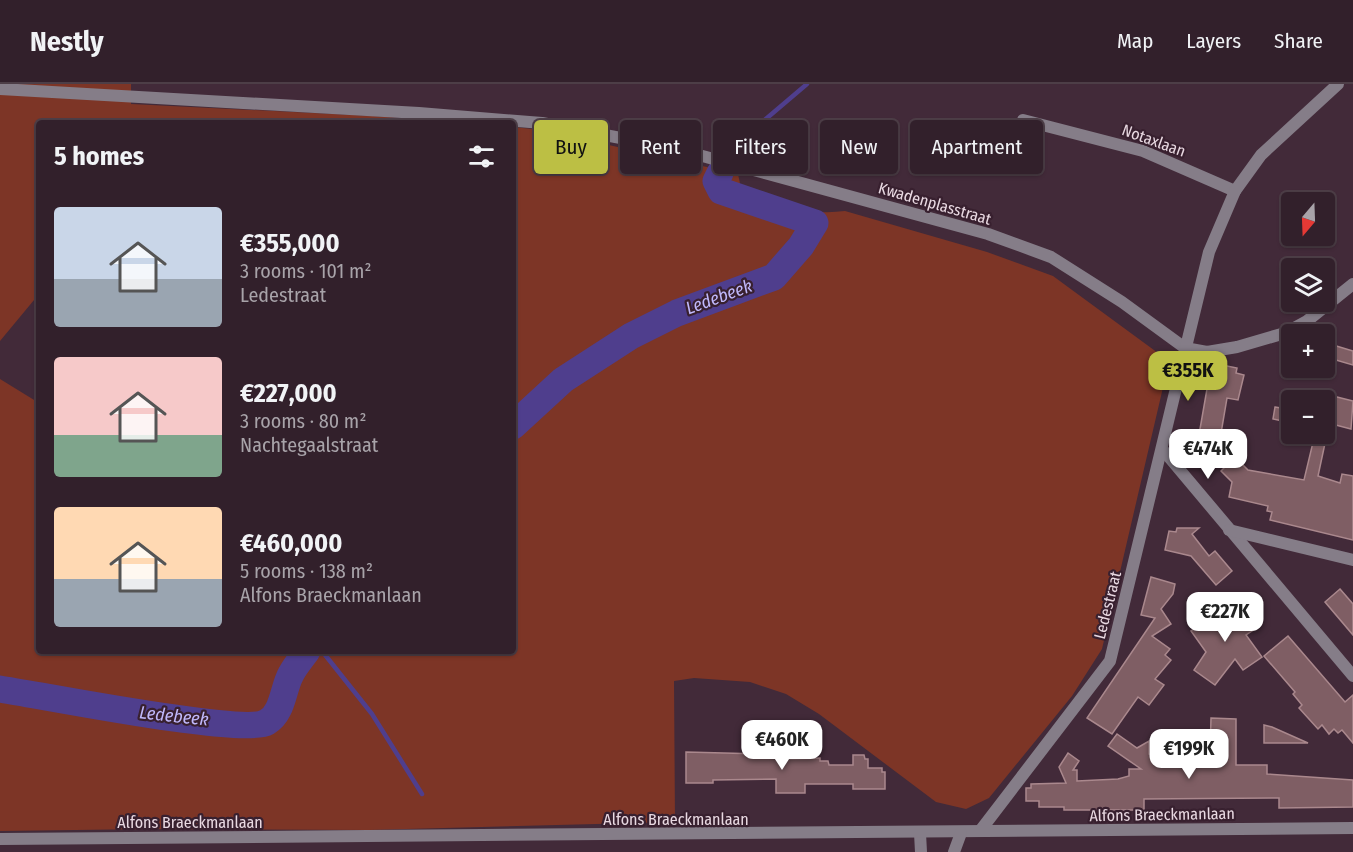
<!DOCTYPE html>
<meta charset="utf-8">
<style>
:root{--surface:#32202b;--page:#3a2833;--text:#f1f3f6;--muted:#a8a3a9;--line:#4d3e47;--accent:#bcbf44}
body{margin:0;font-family:"Fira Sans Condensed",sans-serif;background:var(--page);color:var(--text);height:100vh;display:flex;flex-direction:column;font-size:22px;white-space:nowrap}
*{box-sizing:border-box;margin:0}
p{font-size:20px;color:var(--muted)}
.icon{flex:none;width:33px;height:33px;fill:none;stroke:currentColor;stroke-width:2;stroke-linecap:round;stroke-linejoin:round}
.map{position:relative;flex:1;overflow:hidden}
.panel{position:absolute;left:36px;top:36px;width:480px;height:534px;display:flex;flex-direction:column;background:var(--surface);border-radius:6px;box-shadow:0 2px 4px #0004,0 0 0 2px var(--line)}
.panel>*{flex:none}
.guide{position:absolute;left:534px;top:36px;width:570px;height:54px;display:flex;gap:12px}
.needle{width:39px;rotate:199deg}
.tools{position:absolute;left:1281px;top:108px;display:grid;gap:12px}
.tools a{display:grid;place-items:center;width:54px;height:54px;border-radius:6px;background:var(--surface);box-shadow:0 2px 4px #0004,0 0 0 2px var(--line);font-size:30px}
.price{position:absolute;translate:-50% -51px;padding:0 14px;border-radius:12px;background:#fff;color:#222;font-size:20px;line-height:39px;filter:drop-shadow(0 2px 3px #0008)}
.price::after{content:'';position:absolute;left:50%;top:36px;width:18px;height:14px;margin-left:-9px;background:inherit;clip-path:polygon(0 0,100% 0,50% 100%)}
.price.current{background:var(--accent);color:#111}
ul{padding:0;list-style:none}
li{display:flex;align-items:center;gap:18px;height:150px;padding:0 18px}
li span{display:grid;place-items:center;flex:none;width:168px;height:120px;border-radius:6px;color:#555}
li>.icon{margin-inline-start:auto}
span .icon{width:72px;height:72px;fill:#fffc;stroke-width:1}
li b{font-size:26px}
h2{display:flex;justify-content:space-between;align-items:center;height:72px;padding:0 18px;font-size:26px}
.tag{padding:0 21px;border-radius:6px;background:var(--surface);box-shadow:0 2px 4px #0004,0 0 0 2px var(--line);font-size:21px;line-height:54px}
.tag.current{background:var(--accent);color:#111}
header{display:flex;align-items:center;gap:36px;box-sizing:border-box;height:84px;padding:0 30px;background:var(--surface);border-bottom:2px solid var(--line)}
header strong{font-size:28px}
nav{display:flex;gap:33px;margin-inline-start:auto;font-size:21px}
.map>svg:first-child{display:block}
</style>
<header>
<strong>Nestly</strong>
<nav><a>Map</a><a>Layers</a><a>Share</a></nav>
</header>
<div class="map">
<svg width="1353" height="768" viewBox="0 0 1353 768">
<rect width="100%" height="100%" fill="#422a39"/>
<g fill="#7d3526">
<path d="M0,0H166H131V20L373,32L460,39H39V210L0,257Z"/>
<path d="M513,43L542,46L738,90L741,104C776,120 806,132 845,127L987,168L1053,192L1158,269L1168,282L1102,565L1072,612L989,714L966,725L936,718L819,630L786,610L750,598L694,594L674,597L675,738L369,746L150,745L0,747V295L39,319V567H513Z"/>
</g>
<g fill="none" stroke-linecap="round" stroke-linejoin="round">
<g stroke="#4f3e8d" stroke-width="4.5">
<path d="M727,68L807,0"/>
<path d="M322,567L372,630L422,710"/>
</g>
<g stroke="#4f3e8d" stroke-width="27">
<path d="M513,342L563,296L631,252L677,229L774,193L801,162L815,139L721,107L716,97L720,89"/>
<path d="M0,605C40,611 243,652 267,638C283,629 283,604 291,590C295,582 302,574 307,567"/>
</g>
</g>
<g fill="#7f5e64" stroke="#aa888d" stroke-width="1.5">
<path d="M1333,261L1353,267V281L1329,274Z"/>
<path d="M1222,281L1237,284L1236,289L1244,291L1238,316L1227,314L1219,361L1200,345L1211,282L1221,284Z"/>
<path d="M1333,312L1353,317L1351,345L1324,338V322L1330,323Z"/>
<path d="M1275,323L1292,326V339L1273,335Z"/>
<path d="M1315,350H1327L1318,392L1340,399L1342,390L1353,392V456L1270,436L1272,428L1267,427L1268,422L1229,413L1232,398L1221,387L1235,373L1248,386L1304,396Z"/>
<path d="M1177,444H1199L1192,450L1209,472L1215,467L1232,487L1216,501L1191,472L1165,466L1169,447L1176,448Z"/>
<path d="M1151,493L1175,500L1173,510L1161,525L1171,540L1152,552L1170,565L1165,571L1171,576L1155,595L1164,601L1149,621L1138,613L1112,650L1087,634L1155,534L1141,531Z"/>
<path d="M1340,505L1353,520V551L1325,518Z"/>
<path d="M1235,516L1255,545L1246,551L1262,573L1243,586L1235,575L1215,601L1194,586L1206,568L1191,547Z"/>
<path d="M1288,552L1345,618L1353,611V659L1342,646L1338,649L1334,645L1329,650L1322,641L1318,645L1299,624L1302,621L1293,610L1295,608L1264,572Z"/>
<path d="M1211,634L1236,635V681H1267V690L1353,696V723L1279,724V714L1144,715V726H1064V723H1039V717H1026V704H1031V700L1066,699L1059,683L1068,669L1079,677L1073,686H1077V697L1118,695L1129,692V685H1141L1108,662L1117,650L1137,664L1149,657V670L1210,671Z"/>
<path d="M1264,641L1272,643L1308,659H1264Z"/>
<path d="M686,668L761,670V673H790V675L820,674V677H828L829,681H853V671H864L865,675H868V684H882V688H885V705H853V700H805V709H776V695L713,696V699H686Z"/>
</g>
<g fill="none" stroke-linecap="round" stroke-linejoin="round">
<g stroke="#857d88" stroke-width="12">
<path d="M0,5L419,29L542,39L673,64L988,150L1051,173L1122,218L1185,264L1207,268L1237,263L1285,249L1307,237L1353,200"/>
<path d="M1023,36L1143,67L1235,107"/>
<path d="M1163,366L1353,592"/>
<path d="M1229,446L1353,476"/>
<path d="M980,747L1110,577L1209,168L1235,107L1261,71L1338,0"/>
<path d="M920,749L921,768"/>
<path d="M0,755L1353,744"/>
<path d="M954,768L961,749"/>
</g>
</g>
<g text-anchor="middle" stroke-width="4.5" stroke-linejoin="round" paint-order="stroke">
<g font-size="16" fill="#e9d9e2" stroke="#38202f">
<text transform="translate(1154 56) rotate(20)" y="6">Notaxlaan</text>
<text transform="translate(935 119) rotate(16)" y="6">Kwadenplasstraat</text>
<text transform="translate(1107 521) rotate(-76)" y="6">Ledestraat</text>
<text transform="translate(1162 730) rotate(-1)" y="6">Alfons Braeckmanlaan</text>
<text x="676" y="741">Alfons Braeckmanlaan</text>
<text x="190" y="744">Alfons Braeckmanlaan</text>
</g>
<g font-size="18" font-style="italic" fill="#c0b8fb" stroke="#38202f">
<text transform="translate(719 213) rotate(-20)" y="6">Ledebeek</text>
<text transform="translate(174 632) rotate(6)" y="6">Ledebeek</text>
</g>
</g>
</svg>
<div class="tools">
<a><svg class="needle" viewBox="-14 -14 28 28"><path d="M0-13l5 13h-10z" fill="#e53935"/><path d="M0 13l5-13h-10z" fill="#a8a3a9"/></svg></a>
<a><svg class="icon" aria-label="layers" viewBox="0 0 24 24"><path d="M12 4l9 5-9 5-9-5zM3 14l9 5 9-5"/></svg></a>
<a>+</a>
<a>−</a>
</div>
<b class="price current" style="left:1188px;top:318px">€355K</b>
<b class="price" style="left:1208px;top:396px">€474K</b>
<b class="price" style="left:1225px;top:559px">€227K</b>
<b class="price" style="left:782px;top:687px">€460K</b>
<b class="price" style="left:1189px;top:696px">€199K</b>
<div class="guide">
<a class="tag current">Buy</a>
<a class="tag">Rent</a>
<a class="tag">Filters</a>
<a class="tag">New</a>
<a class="tag">Apartment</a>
</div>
<section class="panel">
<h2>5 homes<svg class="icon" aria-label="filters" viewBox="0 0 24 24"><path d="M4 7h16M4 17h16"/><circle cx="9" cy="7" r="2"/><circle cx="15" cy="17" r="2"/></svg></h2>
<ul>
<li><span style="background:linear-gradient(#c9d6e8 60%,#9aa5b1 0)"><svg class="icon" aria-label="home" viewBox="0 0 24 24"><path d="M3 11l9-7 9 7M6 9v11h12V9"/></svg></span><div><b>€355,000</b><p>3 rooms · 101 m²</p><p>Ledestraat</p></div></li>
<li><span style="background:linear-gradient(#f6c9c9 65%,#7fa58c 0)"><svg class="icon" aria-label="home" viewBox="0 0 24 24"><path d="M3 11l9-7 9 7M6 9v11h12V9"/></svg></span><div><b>€227,000</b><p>3 rooms · 80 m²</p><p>Nachtegaalstraat</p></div></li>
<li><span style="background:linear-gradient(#ffd9b3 60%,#9aa5b1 0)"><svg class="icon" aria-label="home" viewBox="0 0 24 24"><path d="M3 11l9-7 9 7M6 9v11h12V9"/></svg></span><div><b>€460,000</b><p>5 rooms · 138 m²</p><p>Alfons Braeckmanlaan</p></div></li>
</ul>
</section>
</div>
